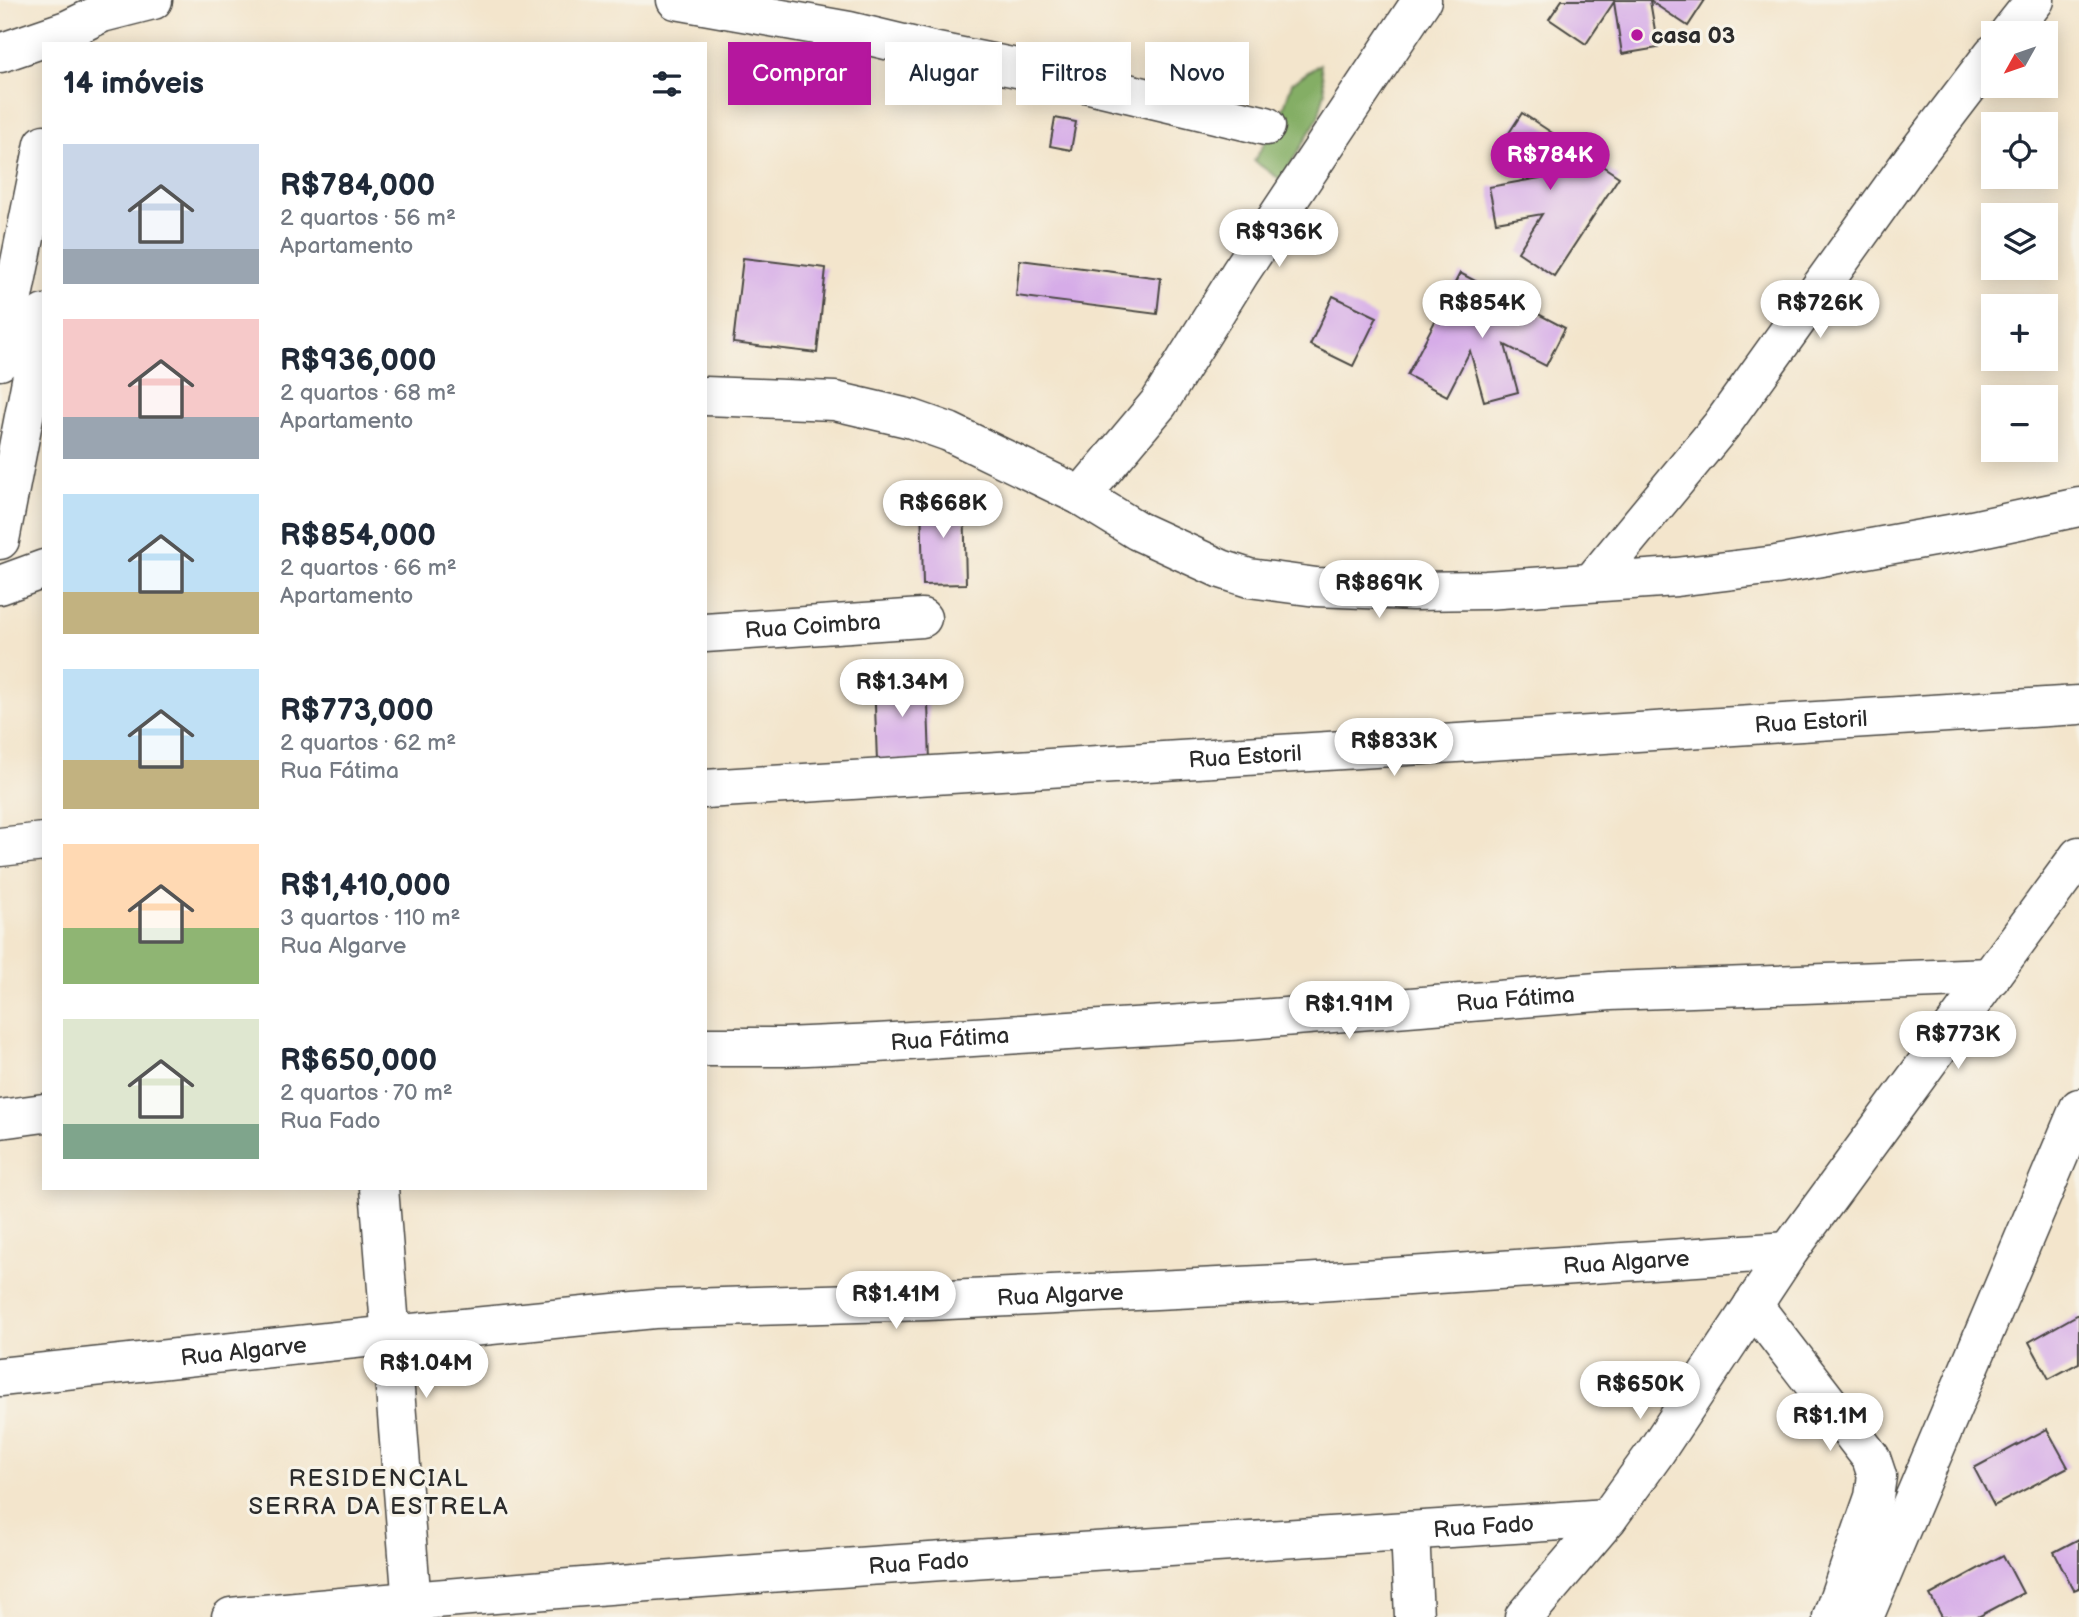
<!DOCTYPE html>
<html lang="pt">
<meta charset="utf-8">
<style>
:root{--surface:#fff;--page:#f6f6f7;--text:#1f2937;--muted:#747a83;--accent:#b5179e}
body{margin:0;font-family:"Balsamiq Sans",sans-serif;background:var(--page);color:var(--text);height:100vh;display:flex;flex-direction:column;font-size:26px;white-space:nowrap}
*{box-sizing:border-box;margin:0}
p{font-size:23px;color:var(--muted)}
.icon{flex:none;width:38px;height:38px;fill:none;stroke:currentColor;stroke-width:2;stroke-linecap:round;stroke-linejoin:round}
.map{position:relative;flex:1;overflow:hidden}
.panel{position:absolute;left:42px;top:42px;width:665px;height:1148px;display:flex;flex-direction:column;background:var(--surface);border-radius:0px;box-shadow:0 4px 18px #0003}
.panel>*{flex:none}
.hud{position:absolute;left:728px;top:42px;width:665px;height:63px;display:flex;gap:14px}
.needle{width:46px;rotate:230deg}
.fabs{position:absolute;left:1981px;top:21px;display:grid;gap:14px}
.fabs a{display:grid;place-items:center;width:77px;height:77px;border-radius:0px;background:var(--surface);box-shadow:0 4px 18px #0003;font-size:35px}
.price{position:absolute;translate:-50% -60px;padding:0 16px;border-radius:24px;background:#fff;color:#222;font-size:23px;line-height:46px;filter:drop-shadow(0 2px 4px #0008)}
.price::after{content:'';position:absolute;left:50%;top:42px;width:21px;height:16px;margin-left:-10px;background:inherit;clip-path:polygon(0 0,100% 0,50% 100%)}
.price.selected{background:var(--accent);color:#fff}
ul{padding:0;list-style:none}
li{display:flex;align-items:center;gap:21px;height:175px;padding:0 21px}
li span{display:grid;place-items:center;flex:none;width:196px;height:140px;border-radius:0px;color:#555}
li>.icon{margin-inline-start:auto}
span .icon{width:84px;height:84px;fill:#fffc;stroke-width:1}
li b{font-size:30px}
h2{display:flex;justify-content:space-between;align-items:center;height:84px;padding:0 21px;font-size:30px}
.pill{padding:0 24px;border-radius:0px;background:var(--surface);box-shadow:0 4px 18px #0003;font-size:24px;line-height:63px}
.pill.selected{background:var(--accent);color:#fff}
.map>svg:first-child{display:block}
</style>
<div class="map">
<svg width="2079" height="1617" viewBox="0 0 2079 1617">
<rect width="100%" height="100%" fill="#f7f3e8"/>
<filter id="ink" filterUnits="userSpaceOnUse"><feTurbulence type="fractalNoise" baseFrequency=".0143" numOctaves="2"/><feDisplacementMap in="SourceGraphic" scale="14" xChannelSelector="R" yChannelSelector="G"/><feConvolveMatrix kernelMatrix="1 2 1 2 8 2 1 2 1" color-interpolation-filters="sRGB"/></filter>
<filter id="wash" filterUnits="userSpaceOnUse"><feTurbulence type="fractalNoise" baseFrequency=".00686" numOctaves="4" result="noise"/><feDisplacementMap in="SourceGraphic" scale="28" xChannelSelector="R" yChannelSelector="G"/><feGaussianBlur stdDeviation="1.57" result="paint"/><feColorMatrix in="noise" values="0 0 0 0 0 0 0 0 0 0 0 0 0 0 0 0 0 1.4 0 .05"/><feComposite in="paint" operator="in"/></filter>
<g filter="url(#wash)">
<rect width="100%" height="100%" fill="#f3e5cc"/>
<path fill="#84ae65" stroke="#586c48" stroke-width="2" d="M1320,64L1325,91L1318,118L1281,180L1254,161L1282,113L1292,83Z"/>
<g id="blocks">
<g fill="#d6ace8">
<path d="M1562,0H1705L1688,26L1650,1L1658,48L1622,54L1614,2L1586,44L1549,19Z"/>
<path d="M1522,113L1619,177L1554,276L1518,252L1542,214L1496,222L1489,187L1540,178L1498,150Z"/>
<path d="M1055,118L1076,122L1071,150L1050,146Z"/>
<path d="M743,258L826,268L817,353L733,343Z"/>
<path d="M1020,260L1161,278L1157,314L1016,296Z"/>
<path d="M1460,273L1565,328L1546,366L1505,345L1518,392L1484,401L1470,351L1447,396L1407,375Z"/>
<path d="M1333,296L1377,317L1353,366L1310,345Z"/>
<path d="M964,496L966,584L923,585L921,497Z"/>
<path d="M927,676L930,761L877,762L874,677Z"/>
<path d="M2079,1314V1363L2049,1379L2029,1342Z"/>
<path d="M2047,1429L2068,1467L1994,1506L1974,1468Z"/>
<path d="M2079,1539V1588L2074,1590L2054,1552Z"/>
<path d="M2003,1555L2023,1593L1978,1617H1942L1930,1595Z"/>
</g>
</g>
</g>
<g filter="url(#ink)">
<use href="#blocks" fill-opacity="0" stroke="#494743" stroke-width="2"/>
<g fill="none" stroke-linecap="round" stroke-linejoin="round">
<g stroke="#494743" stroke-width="41">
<g id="minor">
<path d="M676,0L849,31L928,50L1056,76L1266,126"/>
<path d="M2009,33L2035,0"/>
<path d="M0,53L67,30L102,13L153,0"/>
<path d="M0,361L44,144"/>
<path d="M1081,496L1159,403L1240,273L1422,0"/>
<path d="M0,540L44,314"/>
<path d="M1592,582L1721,426L1912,160L1993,54"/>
<path id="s1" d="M705,633L922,618"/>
<path id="s2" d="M705,789L2079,705"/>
<path d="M0,847L44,842"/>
<path id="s3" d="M705,1047H784L877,1043L1246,1020L1610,991L1991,977"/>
<path d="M0,1119L44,1113"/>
<path d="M379,1188L413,1617"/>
<path d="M1753,1305L1871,1458L1877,1476L1874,1497L1832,1617"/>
<path id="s4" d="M0,1377L392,1335L654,1309L927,1301L1302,1283L1789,1251"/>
<path d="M1410,1531L1414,1617"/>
<path id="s5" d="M231,1617C689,1574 1148,1548 1608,1518"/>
<path d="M1524,1617L1608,1518L1655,1453L1789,1251L2079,856"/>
<path d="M1864,1617L2079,1108"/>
</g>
</g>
<g stroke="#494743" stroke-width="41">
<g id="major">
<path d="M705,396L835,401L912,419L949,432L1081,496L1138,531L1221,569L1249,578L1316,587L1413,591L1486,590L1676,577L1776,565L1972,530L2079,507"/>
<path d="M0,585L44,569"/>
</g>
</g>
<use href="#minor" stroke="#fff" stroke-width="38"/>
<use href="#major" stroke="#fff" stroke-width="38"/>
</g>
</g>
<circle fill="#b5179e" stroke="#f7f3e8" stroke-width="2.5" cx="1637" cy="35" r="7"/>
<g text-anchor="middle" stroke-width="6" stroke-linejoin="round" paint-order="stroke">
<g font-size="23" font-weight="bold" fill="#2b2b2b" stroke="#f7f3e8" text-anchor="start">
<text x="1651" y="43">casa 03</text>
</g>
<g font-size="23" fill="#2b2b2b" stroke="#f7f3e8">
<text dy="8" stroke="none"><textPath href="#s1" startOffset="108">Rua Coimbra</textPath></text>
<text dy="8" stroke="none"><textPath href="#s2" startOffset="1108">Rua Estoril</textPath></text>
<text dy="8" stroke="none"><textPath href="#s2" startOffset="541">Rua Estoril</textPath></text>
<text dy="8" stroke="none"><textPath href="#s3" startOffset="812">Rua Fátima</textPath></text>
<text dy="8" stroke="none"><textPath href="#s3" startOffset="245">Rua Fátima</textPath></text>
<text dy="8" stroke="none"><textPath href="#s4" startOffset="1631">Rua Algarve</textPath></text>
<text dy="8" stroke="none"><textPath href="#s4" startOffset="1064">Rua Algarve</textPath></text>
<text dy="8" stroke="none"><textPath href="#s4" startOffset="245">Rua Algarve</textPath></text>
<text dy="8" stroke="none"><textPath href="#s5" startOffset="1256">Rua Fado</textPath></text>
<text dy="8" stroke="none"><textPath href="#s5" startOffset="690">Rua Fado</textPath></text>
</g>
<g font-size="24" letter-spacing="2" fill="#2b2b2b" stroke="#f7f3e8">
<text x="379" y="1486">RESIDENCIAL<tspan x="379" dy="28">SERRA DA ESTRELA</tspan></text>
</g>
</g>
</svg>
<div class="fabs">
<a><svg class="needle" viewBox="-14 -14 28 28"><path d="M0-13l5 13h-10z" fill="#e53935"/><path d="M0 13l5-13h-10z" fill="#747a83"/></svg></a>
<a><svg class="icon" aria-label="locate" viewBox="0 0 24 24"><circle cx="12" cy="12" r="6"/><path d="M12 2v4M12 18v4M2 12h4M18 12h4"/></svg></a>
<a><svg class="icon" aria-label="layers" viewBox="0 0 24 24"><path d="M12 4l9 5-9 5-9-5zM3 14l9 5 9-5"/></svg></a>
<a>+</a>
<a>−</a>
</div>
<b class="price selected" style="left:1550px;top:192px">R$784K</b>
<b class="price" style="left:1279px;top:269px">R$936K</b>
<b class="price" style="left:1482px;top:340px">R$854K</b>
<b class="price" style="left:1820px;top:340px">R$726K</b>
<b class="price" style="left:943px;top:540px">R$668K</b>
<b class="price" style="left:1379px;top:620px">R$869K</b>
<b class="price" style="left:902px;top:719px">R$1.34M</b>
<b class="price" style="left:1394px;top:778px">R$833K</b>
<b class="price" style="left:1349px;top:1041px">R$1.91M</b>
<b class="price" style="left:1958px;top:1071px">R$773K</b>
<b class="price" style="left:896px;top:1331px">R$1.41M</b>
<b class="price" style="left:426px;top:1400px">R$1.04M</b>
<b class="price" style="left:1640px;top:1421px">R$650K</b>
<b class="price" style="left:1830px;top:1453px">R$1.1M</b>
<div class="hud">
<a class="pill selected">Comprar</a>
<a class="pill">Alugar</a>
<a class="pill">Filtros</a>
<a class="pill">Novo</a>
</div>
<section class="panel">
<h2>14 imóveis<svg class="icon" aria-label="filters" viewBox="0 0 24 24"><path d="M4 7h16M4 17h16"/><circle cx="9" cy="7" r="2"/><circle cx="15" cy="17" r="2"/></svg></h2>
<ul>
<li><span style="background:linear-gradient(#c9d6e8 75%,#9aa5b1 0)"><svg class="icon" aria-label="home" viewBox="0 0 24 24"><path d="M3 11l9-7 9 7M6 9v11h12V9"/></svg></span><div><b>R$784,000</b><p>2 quartos · 56 m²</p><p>Apartamento</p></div></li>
<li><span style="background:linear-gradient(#f6c9c9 70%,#9aa5b1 0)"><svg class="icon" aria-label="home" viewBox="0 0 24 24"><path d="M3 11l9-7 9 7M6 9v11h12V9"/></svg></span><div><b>R$936,000</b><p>2 quartos · 68 m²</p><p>Apartamento</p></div></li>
<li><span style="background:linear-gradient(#bfe0f5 70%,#c2b280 0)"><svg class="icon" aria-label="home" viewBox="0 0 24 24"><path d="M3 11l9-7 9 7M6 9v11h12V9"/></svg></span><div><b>R$854,000</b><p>2 quartos · 66 m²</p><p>Apartamento</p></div></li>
<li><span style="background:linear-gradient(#bfe0f5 65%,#c2b280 0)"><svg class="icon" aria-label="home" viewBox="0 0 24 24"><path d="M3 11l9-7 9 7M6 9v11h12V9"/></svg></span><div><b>R$773,000</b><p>2 quartos · 62 m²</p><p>Rua Fátima</p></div></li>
<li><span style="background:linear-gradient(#ffd9b3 60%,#8fb573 0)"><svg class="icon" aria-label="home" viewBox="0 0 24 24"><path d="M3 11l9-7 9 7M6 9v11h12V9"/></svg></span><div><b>R$1,410,000</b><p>3 quartos · 110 m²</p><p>Rua Algarve</p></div></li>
<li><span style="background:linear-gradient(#dfe7d0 75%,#7fa58c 0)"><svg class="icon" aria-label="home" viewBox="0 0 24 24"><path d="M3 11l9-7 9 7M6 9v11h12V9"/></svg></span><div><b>R$650,000</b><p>2 quartos · 70 m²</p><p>Rua Fado</p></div></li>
</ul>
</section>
</div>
